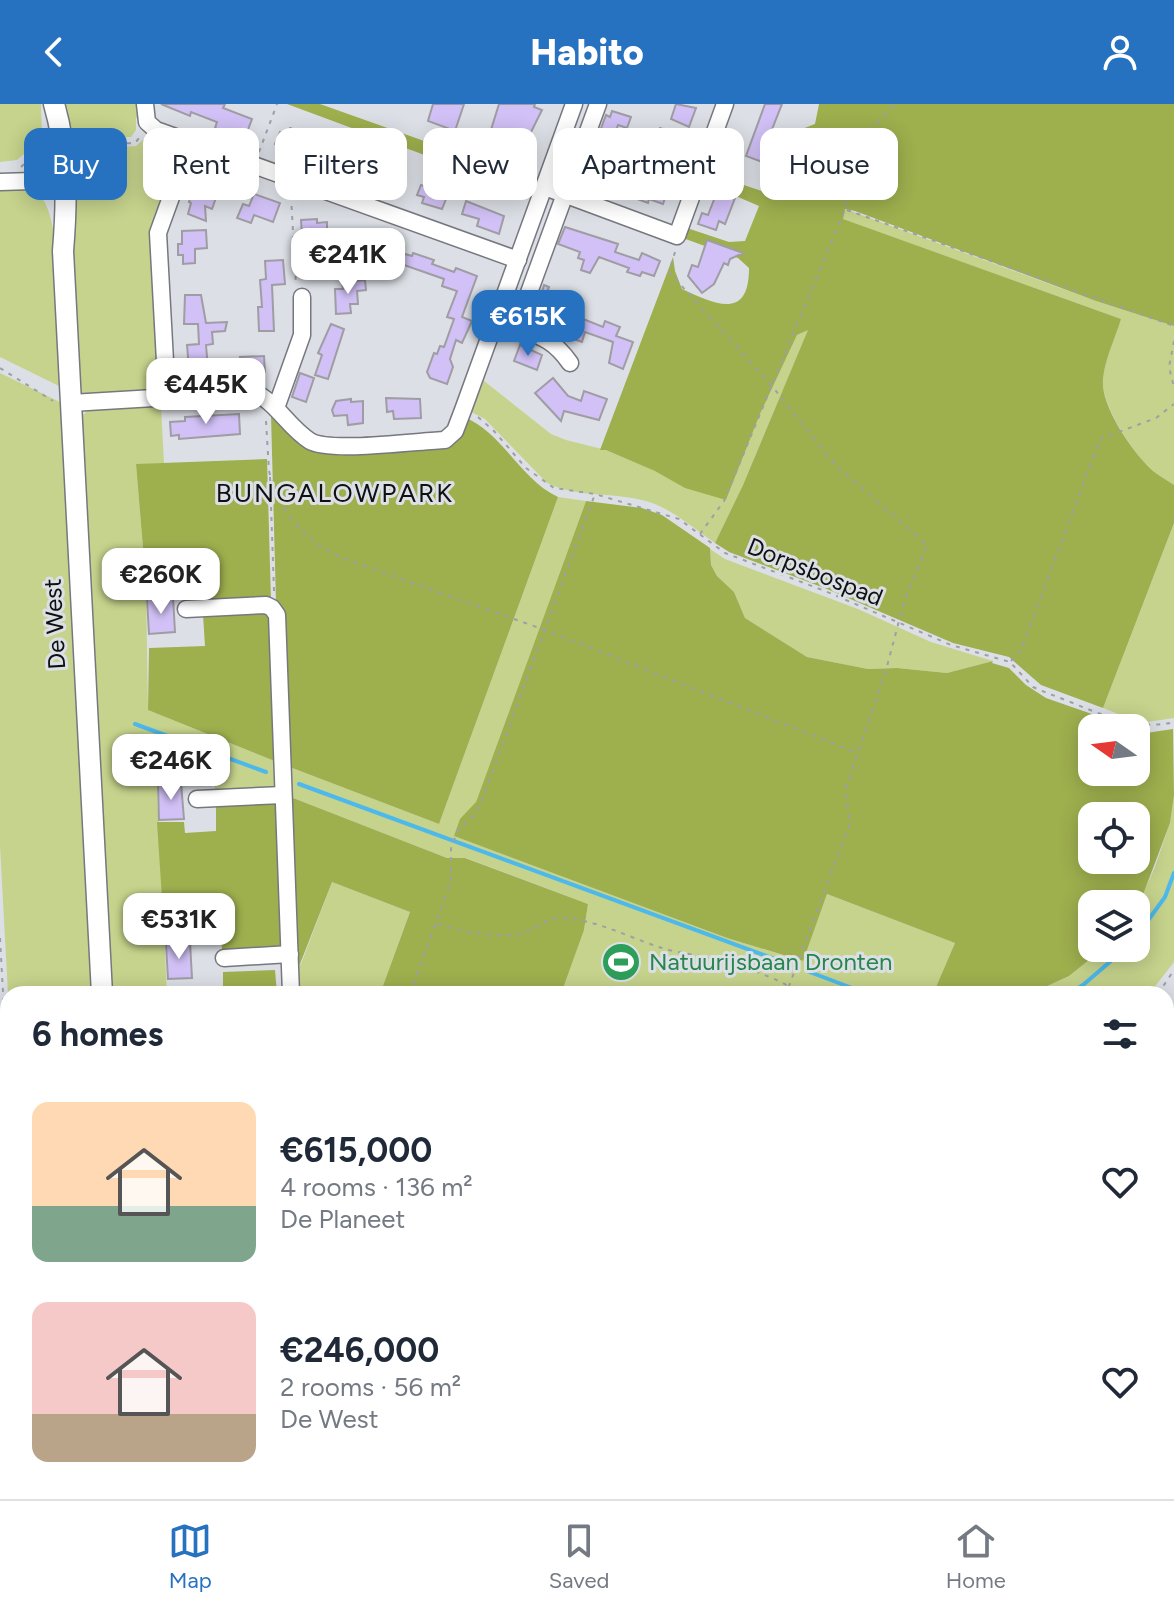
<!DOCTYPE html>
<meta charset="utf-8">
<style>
:root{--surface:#fff;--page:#f2f2f3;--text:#1f2937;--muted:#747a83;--line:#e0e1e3;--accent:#2771c1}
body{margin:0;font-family:Figtree,sans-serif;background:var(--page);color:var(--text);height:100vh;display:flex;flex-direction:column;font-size:30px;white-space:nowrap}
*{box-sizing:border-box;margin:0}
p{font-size:26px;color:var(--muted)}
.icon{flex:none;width:44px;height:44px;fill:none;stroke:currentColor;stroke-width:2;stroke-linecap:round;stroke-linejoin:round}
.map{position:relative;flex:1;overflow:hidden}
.panel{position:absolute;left:0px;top:882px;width:1174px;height:514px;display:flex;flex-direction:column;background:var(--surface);border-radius:24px 24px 0 0;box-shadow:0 4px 20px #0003}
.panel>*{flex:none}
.hud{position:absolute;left:24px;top:24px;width:1126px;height:72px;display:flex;gap:16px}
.needle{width:52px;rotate:284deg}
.tools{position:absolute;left:1078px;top:610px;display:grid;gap:16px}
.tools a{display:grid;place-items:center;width:72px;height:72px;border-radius:16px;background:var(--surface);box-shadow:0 4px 20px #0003;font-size:40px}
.price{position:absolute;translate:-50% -68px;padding:0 18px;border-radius:16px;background:#fff;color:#222;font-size:26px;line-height:52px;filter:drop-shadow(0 2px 4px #0008)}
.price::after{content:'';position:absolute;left:50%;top:48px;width:24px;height:18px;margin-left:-12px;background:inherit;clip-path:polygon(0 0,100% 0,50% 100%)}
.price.active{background:var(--accent);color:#fff}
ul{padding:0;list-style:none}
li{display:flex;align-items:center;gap:24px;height:200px;padding:0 32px}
li span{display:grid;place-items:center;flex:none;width:224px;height:160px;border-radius:16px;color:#555}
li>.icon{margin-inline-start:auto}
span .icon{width:96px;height:96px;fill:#fffc;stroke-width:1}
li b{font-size:34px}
h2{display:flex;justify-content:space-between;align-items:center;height:96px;padding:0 32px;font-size:34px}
.pill{padding:0 28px;border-radius:16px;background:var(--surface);box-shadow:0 4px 20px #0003;font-size:28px;line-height:72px}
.pill.active{background:var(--accent);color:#fff}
header{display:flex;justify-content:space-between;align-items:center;height:104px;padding:0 32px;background:var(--accent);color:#fff;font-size:36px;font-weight:800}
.menu{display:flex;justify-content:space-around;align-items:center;height:112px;border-top:2px solid var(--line);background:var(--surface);font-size:22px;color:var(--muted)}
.menu a{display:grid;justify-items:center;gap:4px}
.menu .active{color:var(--accent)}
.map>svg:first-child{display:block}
</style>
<header><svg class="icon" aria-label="back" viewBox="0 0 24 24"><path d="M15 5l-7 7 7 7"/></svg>Habito<svg class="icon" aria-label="person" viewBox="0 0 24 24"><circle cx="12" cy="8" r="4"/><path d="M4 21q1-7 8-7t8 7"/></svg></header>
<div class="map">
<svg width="1174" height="1395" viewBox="0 0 1174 1395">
<rect width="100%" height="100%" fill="#dce0e6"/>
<g fill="#c5d38c">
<path d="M0,0H41L42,34L17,56L0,58Z"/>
<path d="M64,0H139L140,13L136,14V26L131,33L69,34Z"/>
<path d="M152,28L183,41L152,130L160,289L86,292L80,287L74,221L69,45L136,42Z"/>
<path d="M23,85C32,86 38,89 44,97C62,125 62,246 65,285L0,253V87Z"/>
<path d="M845,105L1096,197L1174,222V381C1167,376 1159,372 1153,367C1134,350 1106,308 1103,282C1102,261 1114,235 1121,215L842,115Z"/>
<path d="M809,225L743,381L715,439C693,424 671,404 646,397C613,388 578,394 547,379L485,315L467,306L479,273L551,330L566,336L606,346L726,396L760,310L797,231Z"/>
<path d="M0,269L66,301L96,890H8L0,742Z"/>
<path d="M161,303L164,359L136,361L146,481L148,606L277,658V678L270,686L215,689L214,663L156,666L167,890H108L79,314L90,305Z"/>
<path d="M558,393L586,397L476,698L454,732L727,834L802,857L827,790L955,839L933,890H561L584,826L588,800L466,754H447L288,692L287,662L439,720Z"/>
<path d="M1174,419V614L1141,619L1103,604Z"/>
<path d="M710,445L725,455L858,505L931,538L993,557L947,569L897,564L868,565L807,553L745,514L734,488L717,472L711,461Z"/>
<path d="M1174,691V858L1149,890H1030L1069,872L1104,844H1136V806L1155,763L1170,719Z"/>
<path d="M332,778L410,808L380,890H295L294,863L301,860Z"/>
<path d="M37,1388H122L123,1395H35Z"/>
<rect x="137" y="1388" width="65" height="7"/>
<path d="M412,1388H683L680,1395H433Z"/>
<path d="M958,1388H1146L1140,1395H955Z"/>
</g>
<g fill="#9eaf4e" fill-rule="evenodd">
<path d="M287,0H320L537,77L532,91Z"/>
<path d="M819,0H1174V222L1096,197L855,107L845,105L843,115L1121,215C1115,235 1102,261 1103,282C1105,308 1134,350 1153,367C1159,372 1167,376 1174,381V419L1103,604L1041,581L1009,553L953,539L827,485L729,448L715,439L743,381L808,226L797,231L760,310L726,396L685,384L655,367L606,346H600L673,153L675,167L682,185C715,200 749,217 749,164L738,154L680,133L684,123L729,138L745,137L759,102L701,77L705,68L768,89L773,87L802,25L815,20Z"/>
<path d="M271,311L345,347L453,341L464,313C503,329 520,375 558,393L439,720L287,662L276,499Z"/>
<path d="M267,355L271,497L204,500L203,481L169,483V480H146L136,360Z"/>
<path d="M586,397L642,404L662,411L710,444L711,461L717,472L734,488L745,514L807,553L868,565L897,564L947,569L993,557L992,559L1009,564L1026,581L1046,594L1132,624H1092V668H1136V625L1146,629L1173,625L1174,691L1170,719L1138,804L1136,806V800H1092V844H1104L1069,872L1030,890H933L955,839L827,790L803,857L727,834L454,732L460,715L476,698ZM1092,712H1136V756H1092Z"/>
<path d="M264,508L270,511L277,658L148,606L149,544L205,542L203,511Z"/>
<path d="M288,692L447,754H465L588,800L584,826L561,890H380L410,808L332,778L300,860L294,863Z"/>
<path d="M270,697L277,702L281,842L275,845L222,849L221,823L164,825L157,718H184L185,729L216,727V700Z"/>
<path d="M275,866L277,890H167L223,889V868Z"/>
<path d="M0,944L8,1083V1155L0,1159Z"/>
<path d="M8,1166V1249H0V1167Z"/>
<path d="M0,1299H8V1388H31L29,1395H0Z"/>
<path d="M202,1388H349L357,1395H202Z"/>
</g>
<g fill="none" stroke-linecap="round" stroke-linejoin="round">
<g stroke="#4cb8ec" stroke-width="4">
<path d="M135,620L266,668"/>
<path d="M299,680L783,858"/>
<path d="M1136,833L1165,793L1174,769"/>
<path d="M807,867L868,890"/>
<path d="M1068,890L1083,881L1126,844"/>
</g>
</g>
<g fill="#d1c1f6" stroke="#9f9da3" stroke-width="2">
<path d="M161,0H225L223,4L252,15L244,36L215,24L217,18L191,8L190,12Z"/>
<path d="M433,0H464L455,27L428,17Z"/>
<path d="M499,0H535L534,3L542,6L525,40L530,42L523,61L508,56L515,38L490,29Z"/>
<path d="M676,0L696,4L689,23L671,15Z"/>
<path d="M765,0H782L767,38L772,39L765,59L746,52Z"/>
<path d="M612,7L631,13L627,24L618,21L613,36L599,30L606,11L610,13Z"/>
<path d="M290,24L310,31L308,37L335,48L331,57L305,48L301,57L280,49L283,43L275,40L280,28L287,30Z"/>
<path d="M660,24L671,28L669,35L683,40L677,56L651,47Z"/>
<path d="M334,50L396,74L391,88L372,81L374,76L352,68L350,74L328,66Z"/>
<path d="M594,53L614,60L608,74L600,71L594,88L579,83L588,59L591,60Z"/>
<path d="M199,68L236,82L231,93L218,88L212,105L205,102L206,117L188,110L191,99L189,98Z"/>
<path d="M648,78L668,85L663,100L649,95L648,99L634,94L638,82L646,85Z"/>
<path d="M421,81L448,90L442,105L422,99L424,93L417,91Z"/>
<path d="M717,88L735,94L725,120L719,117L716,126L698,120L702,109L708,111Z"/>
<path d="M254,90L280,99L273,118L254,111L251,119L237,114L243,100L249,102Z"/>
<path d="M466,97L504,112L499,130L477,122L479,115L462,110Z"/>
<path d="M317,115V119L327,118V129H318L319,146L303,147L301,116Z"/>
<path d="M565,123L618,140L615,148L639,156L642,149L660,157L654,172L642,168L640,172L627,168L629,164L599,153L590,169L581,166L584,156L578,154L580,148L558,140Z"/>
<path d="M206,126L207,144L195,145V159L183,160V151H178V140H182V127Z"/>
<path d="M361,129L385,138L378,156L355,148L353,154L343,150L349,135L358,138Z"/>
<path d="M707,136L743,149L730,155L728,161L724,159L714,180L702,189L688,172L692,161L698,163Z"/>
<path d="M413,149L434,156L432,160L454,168L456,164L477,172L462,213L472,217L462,239L456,236L450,255L453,263L447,280L430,274L427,268L434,249L437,250L440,242L444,243L454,215L447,213L457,187L442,182L444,175L401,160L405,150L412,152Z"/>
<path d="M283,156L285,180L272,181L274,227H259L258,203H262L260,176L266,175L265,157Z"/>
<path d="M365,176L366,186L357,187L358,200H350L351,209L336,210L335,185H343L342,178Z"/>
<path d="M544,181L549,183L546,191L558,196L556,201L579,210L578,213L603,223L605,217L620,223L616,232L633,238L623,265L609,259L613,238L585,228L582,238L568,233L572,220L552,213L551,216L535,211Z"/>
<path d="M185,191H201L206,219L227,218L225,227L212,228L213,240L206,241L208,264L189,265L187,241L199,240L198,220H184Z"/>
<path d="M331,220L344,225L328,275L315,271L322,251L318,249Z"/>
<path d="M520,241L542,251L537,266L514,257Z"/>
<path d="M264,252L265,268L234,272L233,258H241L240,253Z"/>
<path d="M300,269L314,274L306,298L292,293Z"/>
<path d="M553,274L568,292L581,297L584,287L607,295L599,316L564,307L561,317L535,289Z"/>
<path d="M386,294L420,295L421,314L394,315L393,307L387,308Z"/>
<path d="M351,295V298L363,297V319L348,321L347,311L334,312L332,306L336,297Z"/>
<path d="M239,310L240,330L179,335V331L171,332L170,318L185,317V313Z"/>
<path d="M173,493L175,528L149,530L147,495Z"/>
<path d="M181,679L184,715L159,716L158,680Z"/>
<path d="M190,838L192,874L168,875L166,840Z"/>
</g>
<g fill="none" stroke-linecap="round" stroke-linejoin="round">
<g stroke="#75787e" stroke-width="19">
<g id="minor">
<path d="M145,0L147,18L156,26L518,156"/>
<path d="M0,78L64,76"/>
<path d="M545,83L677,132L725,0"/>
<path d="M509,221C538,232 552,233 570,259"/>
<path d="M516,224L598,0"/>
<path d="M167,294L158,129L191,38"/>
<path d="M71,299L254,288C277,299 289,324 310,337C330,349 418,337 445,336L455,327L463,306L574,0"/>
<path d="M276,304L302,231V193"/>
<path d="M186,505L266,501L272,504L277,511L291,890"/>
<path d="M197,695L283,691"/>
<path d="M224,854L290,850"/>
<path d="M1166,1051L1174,1041"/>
<path d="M1166,1196L1174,1203"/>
<path d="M1166,1338L1174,1344"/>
<path d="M1166,1378L1174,1367"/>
<path d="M393,1388L412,1395"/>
<path d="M1161,1388L1171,1395"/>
<path d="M688,1395L691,1388"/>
<path d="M815,1395L817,1390L831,1395"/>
<path d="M927,1395L930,1388"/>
</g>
</g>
<g stroke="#75787e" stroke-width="23">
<g id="major">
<path d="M54,0C68,47 67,99 63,147L102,890"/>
<path d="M0,1276H8"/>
<path d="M131,1388V1395"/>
</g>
</g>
<g stroke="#9da0a5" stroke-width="2" stroke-dasharray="4 6" stroke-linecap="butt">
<path d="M77,41L135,39L140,33"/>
<path d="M259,48L277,0"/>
<path d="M21,63L40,45L47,43"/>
<path d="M291,92L296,181"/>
<path d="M847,106L1174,222"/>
<path d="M675,148L669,168L772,282L835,361L927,441L904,498L886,566L847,681L846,691L850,719L789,882"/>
<path d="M1174,237L1169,263L1174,283"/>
<path d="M0,264L53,297"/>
<path d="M478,313L494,327L526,364L554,384L595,390L679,415L725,449L825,487L951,541L1010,558L1033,583L1047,589C1087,603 1131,629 1174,618"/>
<path d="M266,317L269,367"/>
<path d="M269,367C280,409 303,435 342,454L545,526L855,648"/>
<path d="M270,373L274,487"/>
<path d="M700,430L724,397L845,105L859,46L871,26L895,0"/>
<path d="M1011,557L1021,546L1100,335L1156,314L1174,300"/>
<path d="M438,820C459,827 501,836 523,829C538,825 543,814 562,814C595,815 630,834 662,844C677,849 694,850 710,854C740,862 776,872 801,890"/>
<path d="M0,834L8,979"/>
<path d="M410,890L451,777V744L458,726L474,711L481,699L595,390"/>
<path d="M1158,890L1174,866"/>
<path d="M1166,903L1174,909"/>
<path d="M0,1159H8"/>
<path d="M1166,1237L1174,1226"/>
<path d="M292,1388L294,1395"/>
<path d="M32,1395L34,1388"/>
<path d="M670,1395L672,1388"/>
<path d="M949,1395L952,1388"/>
</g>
<use href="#minor" stroke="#fff" stroke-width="16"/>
<use href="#major" stroke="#fff" stroke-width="20"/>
</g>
<defs>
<g id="stadium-disc" transform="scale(2)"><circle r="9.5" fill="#2e9e5b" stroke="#dce0e6"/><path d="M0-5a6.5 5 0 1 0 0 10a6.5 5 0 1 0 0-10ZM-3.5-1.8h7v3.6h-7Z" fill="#fff"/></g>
</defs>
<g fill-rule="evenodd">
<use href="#stadium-disc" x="621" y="858"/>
</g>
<g text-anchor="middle" stroke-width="6" stroke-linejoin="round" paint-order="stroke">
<g font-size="24" fill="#0f1012" stroke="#dce0e6">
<text transform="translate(815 468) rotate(22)" y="8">Dorpsbospad</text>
<text transform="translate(55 520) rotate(-93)" y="8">De West</text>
</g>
<g font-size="24" fill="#27864d" stroke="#dce0e6" text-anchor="start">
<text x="649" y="866">Natuurijsbaan Dronten</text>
</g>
<g font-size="26" letter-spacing="2" fill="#0f1012" stroke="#dce0e6">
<text x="335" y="398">BUNGALOWPARK</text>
</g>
</g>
</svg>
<div class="tools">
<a><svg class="needle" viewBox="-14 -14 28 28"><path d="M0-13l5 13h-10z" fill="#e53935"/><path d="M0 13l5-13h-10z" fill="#747a83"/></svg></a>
<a><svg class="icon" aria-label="locate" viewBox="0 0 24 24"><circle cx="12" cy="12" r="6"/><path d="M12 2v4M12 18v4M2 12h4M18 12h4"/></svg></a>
<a><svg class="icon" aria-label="layers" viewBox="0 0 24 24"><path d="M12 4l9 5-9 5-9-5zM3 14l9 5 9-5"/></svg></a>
</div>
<b class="price" style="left:348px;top:192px">€241K</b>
<b class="price active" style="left:528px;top:254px">€615K</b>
<b class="price" style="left:206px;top:322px">€445K</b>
<b class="price" style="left:161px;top:512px">€260K</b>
<b class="price" style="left:171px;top:698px">€246K</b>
<b class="price" style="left:179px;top:857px">€531K</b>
<div class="hud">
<a class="pill active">Buy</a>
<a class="pill">Rent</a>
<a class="pill">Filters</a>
<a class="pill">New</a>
<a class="pill">Apartment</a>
<a class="pill">House</a>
</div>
<section class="panel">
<h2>6 homes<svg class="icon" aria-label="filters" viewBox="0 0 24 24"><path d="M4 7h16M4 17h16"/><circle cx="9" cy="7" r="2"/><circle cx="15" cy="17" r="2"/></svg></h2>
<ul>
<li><span style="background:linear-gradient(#ffd9b3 65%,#7fa58c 0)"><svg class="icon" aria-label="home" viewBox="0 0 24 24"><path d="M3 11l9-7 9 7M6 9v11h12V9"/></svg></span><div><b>€615,000</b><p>4 rooms · 136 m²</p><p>De Planeet</p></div><svg class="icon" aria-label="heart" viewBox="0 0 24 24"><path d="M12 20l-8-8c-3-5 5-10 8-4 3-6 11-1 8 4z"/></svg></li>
<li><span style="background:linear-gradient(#f6c9c9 70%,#b9a48a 0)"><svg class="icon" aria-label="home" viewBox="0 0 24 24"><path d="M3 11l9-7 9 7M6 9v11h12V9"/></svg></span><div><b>€246,000</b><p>2 rooms · 56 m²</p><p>De West</p></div><svg class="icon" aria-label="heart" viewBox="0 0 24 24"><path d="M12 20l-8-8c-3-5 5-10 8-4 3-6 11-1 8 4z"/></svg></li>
</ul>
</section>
</div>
<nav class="menu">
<a class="active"><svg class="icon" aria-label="map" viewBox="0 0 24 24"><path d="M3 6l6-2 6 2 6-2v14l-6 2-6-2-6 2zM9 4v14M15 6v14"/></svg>Map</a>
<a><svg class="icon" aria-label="saved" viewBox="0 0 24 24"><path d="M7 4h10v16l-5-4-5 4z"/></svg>Saved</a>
<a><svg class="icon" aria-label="home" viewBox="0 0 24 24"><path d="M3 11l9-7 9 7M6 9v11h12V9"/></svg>Home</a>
</nav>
